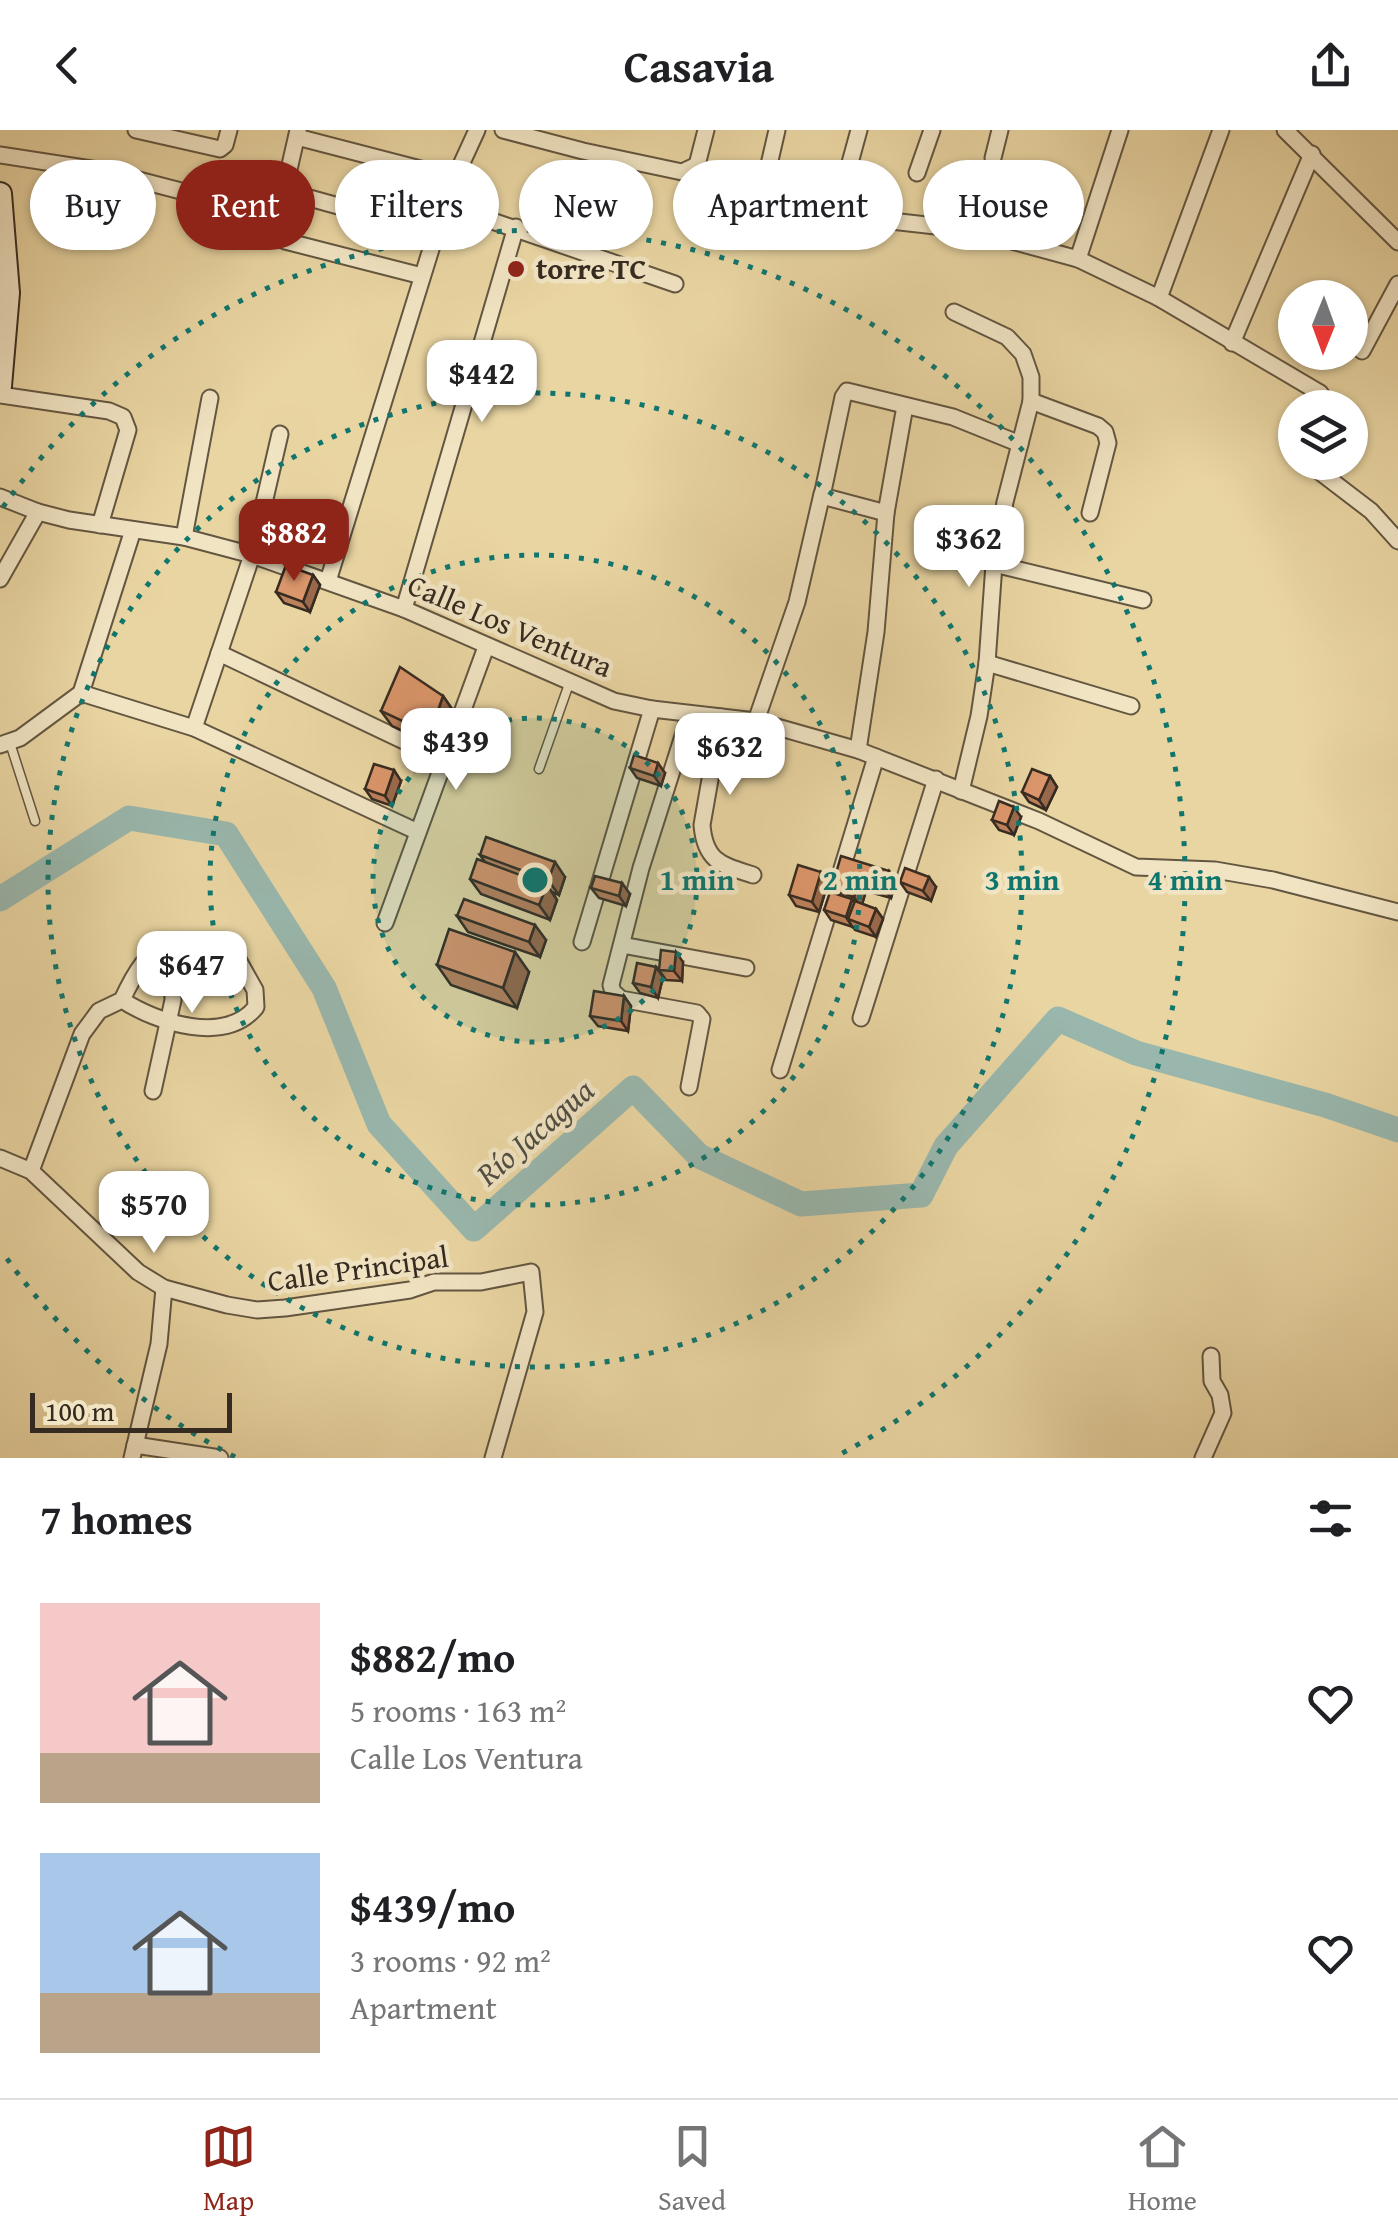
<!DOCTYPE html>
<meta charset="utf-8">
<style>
:root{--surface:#fff;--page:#f6f6f6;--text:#202124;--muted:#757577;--line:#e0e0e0;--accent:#8f2418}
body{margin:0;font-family:"Gentium Book Plus",serif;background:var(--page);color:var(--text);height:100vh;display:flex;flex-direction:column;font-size:38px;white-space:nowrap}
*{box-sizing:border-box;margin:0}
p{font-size:32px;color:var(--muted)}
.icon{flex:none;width:55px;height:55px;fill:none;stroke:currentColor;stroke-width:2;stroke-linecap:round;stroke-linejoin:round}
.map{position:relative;height:1328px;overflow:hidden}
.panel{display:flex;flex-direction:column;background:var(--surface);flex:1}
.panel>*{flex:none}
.guide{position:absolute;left:30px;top:30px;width:1340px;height:90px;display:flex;gap:20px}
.needle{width:65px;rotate:181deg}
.tools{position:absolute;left:1278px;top:150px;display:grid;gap:20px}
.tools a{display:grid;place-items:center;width:90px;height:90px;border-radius:50%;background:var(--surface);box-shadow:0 2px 8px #0004;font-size:50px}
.scale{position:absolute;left:30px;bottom:25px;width:202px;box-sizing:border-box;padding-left:10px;border:5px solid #362b21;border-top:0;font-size:28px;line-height:35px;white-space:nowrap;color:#362b21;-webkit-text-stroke:8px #f1e4c3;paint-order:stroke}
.price{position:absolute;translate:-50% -85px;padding:0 22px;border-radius:20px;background:#fff;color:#222;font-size:32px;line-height:65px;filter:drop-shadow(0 2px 5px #0008)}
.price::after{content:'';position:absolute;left:50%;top:60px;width:30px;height:22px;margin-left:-15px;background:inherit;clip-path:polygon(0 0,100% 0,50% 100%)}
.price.active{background:var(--accent);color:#fff}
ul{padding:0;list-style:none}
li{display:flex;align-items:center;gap:30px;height:250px;padding:0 40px}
li span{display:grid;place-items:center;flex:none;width:280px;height:200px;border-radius:0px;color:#555}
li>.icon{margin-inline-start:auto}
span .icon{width:120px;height:120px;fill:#fffc;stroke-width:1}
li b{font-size:42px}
h2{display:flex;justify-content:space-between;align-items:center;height:120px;padding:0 40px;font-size:42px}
.chip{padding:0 35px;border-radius:45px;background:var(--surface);box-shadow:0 2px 8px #0004;font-size:35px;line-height:90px}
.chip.active{background:var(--accent);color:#fff}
header{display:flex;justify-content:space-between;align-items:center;height:130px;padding:0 40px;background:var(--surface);font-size:45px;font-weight:600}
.tabs{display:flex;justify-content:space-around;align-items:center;height:140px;border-top:2px solid var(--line);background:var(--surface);font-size:28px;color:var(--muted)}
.tabs a{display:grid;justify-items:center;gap:5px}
.tabs .active{color:var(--accent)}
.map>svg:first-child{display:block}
</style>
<header><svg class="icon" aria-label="back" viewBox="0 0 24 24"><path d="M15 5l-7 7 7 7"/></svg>Casavia<svg class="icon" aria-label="share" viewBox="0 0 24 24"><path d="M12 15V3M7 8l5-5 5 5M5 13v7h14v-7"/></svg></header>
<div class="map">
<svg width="1398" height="1328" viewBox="0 0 1398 1328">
<rect width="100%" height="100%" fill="#e9d5a2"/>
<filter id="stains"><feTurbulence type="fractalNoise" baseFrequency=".002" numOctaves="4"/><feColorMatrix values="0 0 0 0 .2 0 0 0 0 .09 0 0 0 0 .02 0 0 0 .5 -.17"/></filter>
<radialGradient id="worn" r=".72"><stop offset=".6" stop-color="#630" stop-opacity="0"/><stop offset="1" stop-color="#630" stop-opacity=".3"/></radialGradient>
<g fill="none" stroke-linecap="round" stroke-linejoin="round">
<path stroke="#99b7ad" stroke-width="25" d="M0,769L129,688L226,704L324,858L379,994L474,1099L633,958L699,1026L801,1074L921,1065L946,1016L1058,889L1136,923L1325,975L1398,1000"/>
<g stroke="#635641" stroke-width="11">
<g id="lane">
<path d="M10,613L35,691"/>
<path d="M539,639L569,554"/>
</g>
</g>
<g stroke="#635641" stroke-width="19">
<g id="street">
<path d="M136,0L220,19L225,15L229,0"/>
<path d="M298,0L274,105L285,111L422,146"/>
<path d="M503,0L583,21L682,42L697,35L706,0"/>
<path d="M777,0L768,39L773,49L853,65L872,81L891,91L971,100L1078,129L1159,168L1320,263L1330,278"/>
<path d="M1285,0L1398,112"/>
<path d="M297,7L455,48"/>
<path d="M0,25L104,41L277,86"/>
<path d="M993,28L1000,0"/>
<path d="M917,43L932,0"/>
<path d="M284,61L436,103"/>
<path d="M842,62L859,0"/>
<path d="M446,75L675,154"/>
<path d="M1078,129L1120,0"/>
<path d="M1159,168L1221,0"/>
<path d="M954,182L1007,207L1023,224L1031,247V271L1005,372L994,434L987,533L979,586L961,661"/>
<path d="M1232,213L1312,24"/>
<path d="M1362,221L1398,154"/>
<path d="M0,265L109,281L123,287L128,300L100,395"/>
<path d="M1031,271L1098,296L1105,302L1108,313L1090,383"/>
<path d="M1314,332L1320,342L1371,381L1398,411"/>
<path d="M0,367L38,382L69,390L184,407L252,425L404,479L614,571L652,579L756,591L858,620L1039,691L1136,737L1215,740L1273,750L1398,782"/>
<path d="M886,383L822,366L843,267L847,261L953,287L1020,314"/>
<path d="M184,407L210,268"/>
<path d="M994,434L1143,470"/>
<path d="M0,449L38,382"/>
<path d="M328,451L436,103L455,48L477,0"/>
<path d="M404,479L516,97"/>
<path d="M219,523L444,630"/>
<path d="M987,533L1131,576"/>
<path d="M81,563L194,598L418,702"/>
<path d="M721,587L702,695C705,732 722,735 753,745"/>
<path d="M756,591L797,472L822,364"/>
<path d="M194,598L252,425L280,304"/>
<path d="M0,615L20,608L81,563L133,400"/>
<path d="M858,620L876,502L886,383L905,276"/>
<path d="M840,745L876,627"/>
<path d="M385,793L486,517"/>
<path d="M582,812L652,579"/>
<path d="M622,815L746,838"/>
<path d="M861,888L936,649"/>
<path d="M780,940L833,767"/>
<path d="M689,957L702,889L697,883L621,869L613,862L611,855L641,738L690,584"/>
<path d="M153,961L173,870L172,840L162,815"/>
<path d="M0,1028L31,1041L138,1142L164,1158L227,1175L257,1180L285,1178L410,1160L434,1152H481L531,1142L535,1182L493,1328"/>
<path d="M31,1041L82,904L99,881L122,870C157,893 226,915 256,877L255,860L236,826C171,803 151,807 122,870"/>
<path d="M135,1315L220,1328"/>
<path d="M132,1328L159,1214L164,1158"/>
<path d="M1203,1328L1223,1283L1220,1265L1212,1251L1211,1226"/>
</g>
</g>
<g stroke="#362b21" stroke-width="26">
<path id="secondary" d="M0,64L8,163L0,256"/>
</g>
<use href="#lane" stroke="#f1e4c3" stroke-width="8"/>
<use href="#street" stroke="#f1e4c3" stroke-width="15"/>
<use href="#secondary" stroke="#f1e4c3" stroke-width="22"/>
</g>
<g fill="#bd815c" stroke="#362b21" stroke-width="2.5">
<path d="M313,445L320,455L310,482L284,473L276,462Z"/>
<path d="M443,566L454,582L440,619L392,596L381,581Z"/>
<path d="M630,638L665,643L661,656L637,648Z"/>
<path d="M1050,646L1057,657L1046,680L1029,672L1022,662Z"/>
<path d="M401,651L392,676L372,669L365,659Z"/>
<path d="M1021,687L1014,705L999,700L992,690Z"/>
<path d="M480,725L565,747L559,765L552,762L557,770L550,790L481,764L470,749L485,732Z"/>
<path d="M889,741L896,751L891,768L866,761L862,774L876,779L883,789L876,807L855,800L853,797L831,790L824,780L833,763L831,760Z"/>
<path d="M828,752L819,782L796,776L789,765Z"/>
<path d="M900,752L936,757L931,771L907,762Z"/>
<path d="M591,758L630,764L626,776L599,768Z"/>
<path d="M457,786L546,810L540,827L468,802Z"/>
<path d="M683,832L682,851L666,850L659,840Z"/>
<path d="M437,835L529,842L517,878L451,855Z"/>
<path d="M656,837L663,847L658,868L640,863L633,853Z"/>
<path d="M624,866L631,876L628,901L598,896L590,886Z"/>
</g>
<g fill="#9a694b" stroke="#362b21" stroke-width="2.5">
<path d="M313,445L320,455L310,482L303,472Z"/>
<path d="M443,566L454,582L440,619L430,604Z"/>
<path d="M658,633L665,643L661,656L654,646Z"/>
<path d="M394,640L401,651L392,676L385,666Z"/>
<path d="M1050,646L1057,657L1046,680L1039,670Z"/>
<path d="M1014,677L1021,687L1014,705L1007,695Z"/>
<path d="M555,732L565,747L559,765L548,750Z"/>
<path d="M889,741L896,751L891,768L883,758Z"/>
<path d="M821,742L828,752L819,782L812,772Z"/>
<path d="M929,747L936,757L931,771L923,761Z"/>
<path d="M859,750L866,761L861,778L854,767Z"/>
<path d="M622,753L630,764L626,776L619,766Z"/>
<path d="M547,755L557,770L550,790L539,775Z"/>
<path d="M852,769L859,780L848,789L853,798L846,787Z"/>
<path d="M876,779L883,789L876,807L869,797Z"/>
<path d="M535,795L546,810L540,827L529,812Z"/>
<path d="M515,822L529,842L517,878L503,858Z"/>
<path d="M676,822L683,832L682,851L674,841Z"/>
<path d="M656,837L663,847L658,868L651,857Z"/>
<path d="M624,866L631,876L628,901L621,891Z"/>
</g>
<g fill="#dc966b" stroke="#362b21" stroke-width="2.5">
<path d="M286,435L313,445L303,472L276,462Z"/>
<path d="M400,537L443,566L430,604L381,581Z"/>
<path d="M634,625L658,633L654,646L630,638Z"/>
<path d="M374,634L394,640L385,666L365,659Z"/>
<path d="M1032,639L1050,646L1039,670L1022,662Z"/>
<path d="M999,671L1014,677L1007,695L992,690Z"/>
<path d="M486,707L555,732L548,750L480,725Z"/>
<path d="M841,726L889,741L883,758L859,750L854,767L831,760Z"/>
<path d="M477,729L547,755L539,775L470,749Z"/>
<path d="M798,735L821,742L812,772L789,765Z"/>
<path d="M905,738L929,747L923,761L900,752Z"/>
<path d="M595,746L622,753L619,766L591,758Z"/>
<path d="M830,762L852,769L846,787L824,780Z"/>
<path d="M464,769L535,795L529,812L457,786Z"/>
<path d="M855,771L876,779L869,797L848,789Z"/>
<path d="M449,799L515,822L503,858L437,835Z"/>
<path d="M661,820L676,822L674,841L659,840Z"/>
<path d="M637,833L656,837L651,857L633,853Z"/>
<path d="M594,861L624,866L621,891L590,886Z"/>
</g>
<circle cx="535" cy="750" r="162" fill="#0f766e" fill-opacity=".12"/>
<g fill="none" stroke="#0f766e" stroke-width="5" stroke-dasharray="5 10">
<circle cx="535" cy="750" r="162"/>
<circle cx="535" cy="750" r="325"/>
<circle cx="535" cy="750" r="487"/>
<path d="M235 1327A650 650 0 0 1 3 1123M3 377A650 650 0 1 1 835 1327"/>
</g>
<circle fill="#8f2418" stroke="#f1e4c3" stroke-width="4" cx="516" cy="139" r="10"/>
<g text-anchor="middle" stroke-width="9" stroke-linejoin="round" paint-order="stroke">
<g font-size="30" font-weight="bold" fill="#362b21" stroke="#f1e4c3" text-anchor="start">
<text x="536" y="149">torre TC</text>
</g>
<g font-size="30" fill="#362b21" stroke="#f1e4c3">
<text transform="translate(510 496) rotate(23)" y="10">Calle Los Ventura</text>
<text transform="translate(358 1139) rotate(-8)" y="10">Calle Principal</text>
</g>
<g font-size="32" font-style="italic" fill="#4f4e44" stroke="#f1e4c3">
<text transform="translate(535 1002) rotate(-41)" y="11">Río Jacagua</text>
</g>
</g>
<circle cx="535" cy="750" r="15" fill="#0f766e" stroke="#f1e4c3" stroke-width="5"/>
<g font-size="30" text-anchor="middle" font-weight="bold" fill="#0f766e" stroke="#f1e4c3" stroke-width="9" stroke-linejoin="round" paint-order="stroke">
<text x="697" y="760">1 min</text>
<text x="860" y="760">2 min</text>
<text x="1022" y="760">3 min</text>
<text x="1185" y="760">4 min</text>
</g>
<rect width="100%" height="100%" filter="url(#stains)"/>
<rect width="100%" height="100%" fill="url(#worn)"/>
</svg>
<div class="tools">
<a><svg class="needle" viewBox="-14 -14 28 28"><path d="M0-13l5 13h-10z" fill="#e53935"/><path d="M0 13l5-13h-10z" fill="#757577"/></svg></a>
<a><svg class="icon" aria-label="layers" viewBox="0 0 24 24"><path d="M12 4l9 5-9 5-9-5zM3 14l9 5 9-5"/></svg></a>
</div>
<div class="scale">100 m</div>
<b class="price" style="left:482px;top:295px">$442</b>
<b class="price active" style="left:294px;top:454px">$882</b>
<b class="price" style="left:969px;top:460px">$362</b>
<b class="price" style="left:456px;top:663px">$439</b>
<b class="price" style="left:730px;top:668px">$632</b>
<b class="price" style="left:192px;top:886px">$647</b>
<b class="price" style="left:154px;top:1126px">$570</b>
<div class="guide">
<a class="chip">Buy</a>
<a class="chip active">Rent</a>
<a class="chip">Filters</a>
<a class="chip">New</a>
<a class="chip">Apartment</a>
<a class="chip">House</a>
</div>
</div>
<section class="panel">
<h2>7 homes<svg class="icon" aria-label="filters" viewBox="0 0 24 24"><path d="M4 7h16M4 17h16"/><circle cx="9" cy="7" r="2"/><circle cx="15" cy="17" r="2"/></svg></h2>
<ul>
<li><span style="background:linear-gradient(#f6c9c9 75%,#b9a48a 0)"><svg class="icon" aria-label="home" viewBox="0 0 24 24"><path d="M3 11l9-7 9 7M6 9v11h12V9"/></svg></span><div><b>$882/mo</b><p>5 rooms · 163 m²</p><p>Calle Los Ventura</p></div><svg class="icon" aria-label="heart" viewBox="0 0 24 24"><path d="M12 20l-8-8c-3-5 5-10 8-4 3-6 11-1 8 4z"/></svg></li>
<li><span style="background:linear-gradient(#a9c7e8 70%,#b9a48a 0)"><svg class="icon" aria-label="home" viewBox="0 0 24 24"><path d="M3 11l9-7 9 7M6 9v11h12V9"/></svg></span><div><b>$439/mo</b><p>3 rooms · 92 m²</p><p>Apartment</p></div><svg class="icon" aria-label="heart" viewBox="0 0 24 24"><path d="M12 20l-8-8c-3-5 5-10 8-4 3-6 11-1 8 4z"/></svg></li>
</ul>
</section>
<nav class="tabs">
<a class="active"><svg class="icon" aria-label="map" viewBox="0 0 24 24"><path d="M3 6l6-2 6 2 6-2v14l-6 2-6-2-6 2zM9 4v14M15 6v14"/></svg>Map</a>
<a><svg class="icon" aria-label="saved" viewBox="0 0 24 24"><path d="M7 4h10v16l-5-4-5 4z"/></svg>Saved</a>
<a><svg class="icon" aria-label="home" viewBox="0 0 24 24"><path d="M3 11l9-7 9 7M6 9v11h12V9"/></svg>Home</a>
</nav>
